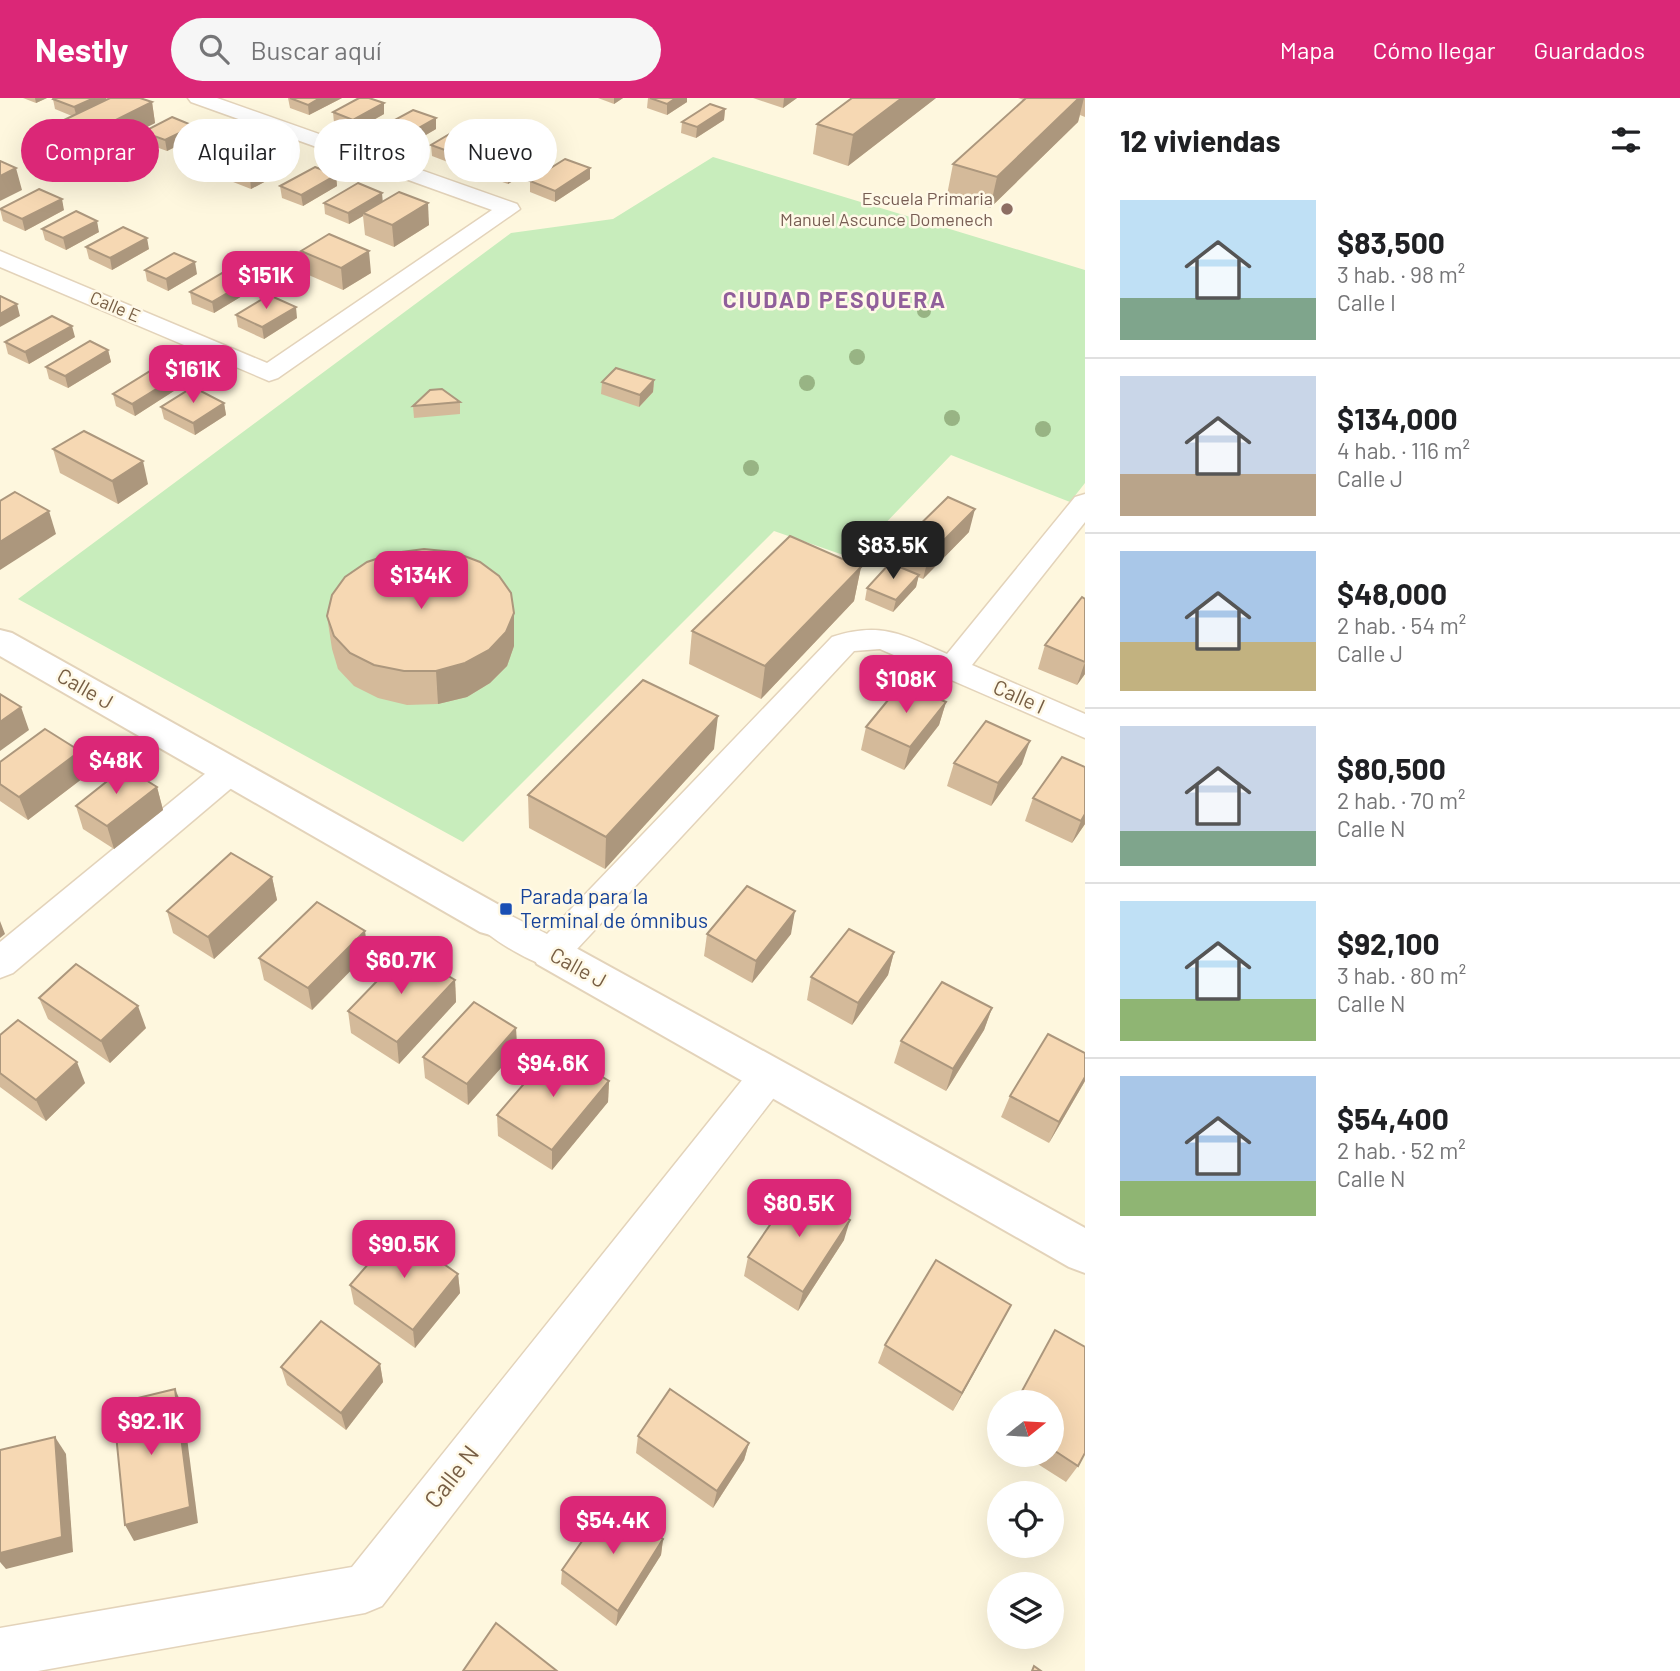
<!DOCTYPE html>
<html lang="es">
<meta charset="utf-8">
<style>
:root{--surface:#fff;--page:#f6f6f6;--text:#202124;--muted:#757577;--line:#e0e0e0;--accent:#db2777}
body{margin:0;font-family:Barlow,sans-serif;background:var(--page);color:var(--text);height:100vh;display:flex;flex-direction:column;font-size:26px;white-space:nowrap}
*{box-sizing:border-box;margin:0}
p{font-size:23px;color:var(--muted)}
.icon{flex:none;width:38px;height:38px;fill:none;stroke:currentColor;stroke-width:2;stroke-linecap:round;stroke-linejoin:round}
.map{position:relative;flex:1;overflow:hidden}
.drawer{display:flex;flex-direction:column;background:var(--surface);width:595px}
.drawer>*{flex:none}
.guide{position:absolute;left:21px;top:21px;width:665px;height:63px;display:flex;gap:14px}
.needle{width:46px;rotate:72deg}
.tools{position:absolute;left:987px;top:1292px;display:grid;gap:14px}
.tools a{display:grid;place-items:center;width:77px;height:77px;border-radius:50%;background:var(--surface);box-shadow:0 7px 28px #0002;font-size:35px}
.price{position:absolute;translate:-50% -60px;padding:0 16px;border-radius:14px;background:var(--accent);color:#fff;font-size:23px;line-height:46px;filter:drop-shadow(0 2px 4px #0008)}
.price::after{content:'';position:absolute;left:50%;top:42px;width:21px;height:16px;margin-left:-10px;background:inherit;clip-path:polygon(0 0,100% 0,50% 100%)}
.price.on{background:#222;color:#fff}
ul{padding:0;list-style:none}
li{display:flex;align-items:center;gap:21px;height:175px;padding:0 35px}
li+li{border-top:2px solid var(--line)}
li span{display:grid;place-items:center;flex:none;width:196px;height:140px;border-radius:0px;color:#555}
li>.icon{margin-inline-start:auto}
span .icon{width:84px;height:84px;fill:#fffc;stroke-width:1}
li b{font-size:30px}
h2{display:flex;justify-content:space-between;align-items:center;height:84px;padding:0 35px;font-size:30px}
.pill{padding:0 24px;border-radius:32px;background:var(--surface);box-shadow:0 7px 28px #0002;font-size:24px;line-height:63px}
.pill.on{background:var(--accent);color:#fff}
header{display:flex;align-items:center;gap:42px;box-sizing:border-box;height:98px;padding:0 35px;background:var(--accent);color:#fff}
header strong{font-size:33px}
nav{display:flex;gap:38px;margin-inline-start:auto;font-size:24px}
.search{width:490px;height:63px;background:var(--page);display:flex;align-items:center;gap:18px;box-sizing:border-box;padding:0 24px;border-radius:38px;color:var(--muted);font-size:26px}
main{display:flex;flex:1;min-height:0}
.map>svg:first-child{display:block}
</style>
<header>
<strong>Nestly</strong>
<div class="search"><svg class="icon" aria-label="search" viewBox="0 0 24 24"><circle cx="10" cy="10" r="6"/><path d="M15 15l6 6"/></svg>Buscar aquí</div>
<nav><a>Mapa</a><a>Cómo llegar</a><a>Guardados</a></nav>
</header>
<main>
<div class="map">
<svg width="1085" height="1573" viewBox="0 0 1085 1573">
<rect width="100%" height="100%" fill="#fef7de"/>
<path fill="#c8edbc" d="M713,59L1085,172V385L1070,404L951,357L852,460L774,433L463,744L18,501L511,135L613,121Z"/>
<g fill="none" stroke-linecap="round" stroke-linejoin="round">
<g stroke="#e3d3ba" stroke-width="3">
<g id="minor">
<path d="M188,0H217L517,106L520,111L278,280L269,283L0,169V153L267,265L492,112L191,4Z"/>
<path d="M1085,396V424L972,567L1085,616V640L880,551L854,553L564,865C558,867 553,869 547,868C530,864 484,838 476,823L481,813L494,809L547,836L832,539C881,523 903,537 947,556L1075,399Z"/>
<path d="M229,662L241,666L245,674L241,682L13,875L0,880V844L217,666Z"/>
<path d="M769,961L783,966L788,977L783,988L382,1508L365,1515L38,1573H0V1530L352,1469L755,966Z"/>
</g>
</g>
<g stroke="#e3d3ba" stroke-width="4">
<g id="tertiary">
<path d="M0,532L12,535L508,812L514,823L508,834L494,838L480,834L0,558Z"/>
<path d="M551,839L565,844L1085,1130V1175L1069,1169L537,866L531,855L537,844Z"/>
</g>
</g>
<use href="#minor" fill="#fff" fill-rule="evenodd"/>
<use href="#tertiary" fill="#fff" fill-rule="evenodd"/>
</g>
<g fill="#98b484">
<circle cx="924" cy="213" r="7"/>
<circle cx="857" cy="259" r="8"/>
<circle cx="807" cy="285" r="8"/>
<circle cx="952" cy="320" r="8"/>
<circle cx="1043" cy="331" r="8"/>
<circle cx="751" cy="370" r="8"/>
</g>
<g fill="#d4ba9a">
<path d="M23,0H47L36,5Z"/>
<path d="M54,0H106L107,2L152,4L155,25L96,55L69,44L64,22L72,18L55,11L53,1Z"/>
<path d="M288,0H342L309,17L290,10Z"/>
<path d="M598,0H623L614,6Z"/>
<path d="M648,0H687V4L667,17L647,10Z"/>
<path d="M753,0H797L783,10Z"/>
<path d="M936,0L848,68L813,56L817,26Z"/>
<path d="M1018,0H1085V19L1080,17L1078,24L990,110L947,97L953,66L1024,2Z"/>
<path d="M384,5V16L354,33L334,25L333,14Z"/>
<path d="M725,11L724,22L696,40L681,35L682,24Z"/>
<path d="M194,28L195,39L167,53L145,45L143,34Z"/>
<path d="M378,31H436L402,51L379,42Z"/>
<path d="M431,47H485L453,66L432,58Z"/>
<path d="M182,54H243L206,74L183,65Z"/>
<path d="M481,65L541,66L508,86L482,77Z"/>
<path d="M227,71L285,73L251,91L228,82Z"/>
<path d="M336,77L337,88L303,108L282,100L280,88Z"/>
<path d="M590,81L555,104L530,94V83Z"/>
<path d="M382,104L429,127L394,149L365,137L363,118L349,126L325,116L324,105Z"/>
<path d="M0,111L64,112L25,133L3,123Z"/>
<path d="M42,131L99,134L66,152L45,142Z"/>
<path d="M86,149L149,151L112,172L89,161Z"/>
<path d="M301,153L371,175L343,192L304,175Z"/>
<path d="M145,172L197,176L168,193L147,183Z"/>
<path d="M246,184L247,195L214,215L192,206L190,194Z"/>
<path d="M236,217L297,220L264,241L238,229Z"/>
<path d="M75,239L29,266L8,256L5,244Z"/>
<path d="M108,252L111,264L68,290L49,281L46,269Z"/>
<path d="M654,282L653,294L639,309L601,296L602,284Z"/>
<path d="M177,291L135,318L116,308L113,296Z"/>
<path d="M460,304V316L414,320L413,308Z"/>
<path d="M224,305L226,317L195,337L164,321L161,309Z"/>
<path d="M53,351L148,386L118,406L60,375Z"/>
<path d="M969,434L923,481L918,479L916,489L893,514L865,502L867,490L896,467L901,445Z"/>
<path d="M861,469L854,503L761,601L689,566L692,533Z"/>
<path d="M1085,501V576L1077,587L1038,571L1045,547Z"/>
<path d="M327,518L514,548L507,568L490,585L467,599L438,606L407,607L378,600L354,588L338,571L332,551Z"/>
<path d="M946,604L939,627L904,672L861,652L866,629Z"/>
<path d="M714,651L605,771L529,730L528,697Z"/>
<path d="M1062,659L1085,726L1072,745L1025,723L1033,700Z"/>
<path d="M0,664L87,677L28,722L0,703Z"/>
<path d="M954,665L1022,666L991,708L947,688Z"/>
<path d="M157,689L163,712L114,751L83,731L76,708Z"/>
<path d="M272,779L277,802L214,861L173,835L167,813Z"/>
<path d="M707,836H791L752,885L704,858Z"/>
<path d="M894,854L888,877L852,927L807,902L811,879Z"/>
<path d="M368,855L312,912L264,882L259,860Z"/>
<path d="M455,882L456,904L399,966L351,935L348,913Z"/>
<path d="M39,900L146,930L110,965L48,921Z"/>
<path d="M992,910L984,932L946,993L894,965L901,943Z"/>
<path d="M516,930L517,952L468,1007L425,980L423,959Z"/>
<path d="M0,937L85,985L46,1023L0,989Z"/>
<path d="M609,983L608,1004L552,1072L498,1038L497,1017Z"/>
<path d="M1085,983L1049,1045L1001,1019L1010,998Z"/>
<path d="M844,1142L798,1213L744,1178L748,1159Z"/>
<path d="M458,1176L460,1195L415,1250L354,1206L350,1187Z"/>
<path d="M1001,1226L953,1313L878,1265L885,1247Z"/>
<path d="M1055,1232L1078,1368L1066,1384L1022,1356H1052V1304H1016Z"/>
<path d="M380,1266L383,1284L346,1332L287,1287L281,1269Z"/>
<path d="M638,1338L749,1345L744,1362L713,1410L636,1355Z"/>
<path d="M663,1441L661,1457L616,1528L561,1486L562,1472Z"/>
</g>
<g fill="#ac977d">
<path d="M35,0H47L36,5Z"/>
<path d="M94,0H106L107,6L77,20L74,9Z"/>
<path d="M320,0H342L309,17L308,7Z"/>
<path d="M614,0H623L614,6Z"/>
<path d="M676,0H687V4L667,17V6Z"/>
<path d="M784,0H797L783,10Z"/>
<path d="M902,0H936L848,68L853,37Z"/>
<path d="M1079,0H1084L1078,24L990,110L997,79Z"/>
<path d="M152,4L155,25L96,55L92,34Z"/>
<path d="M384,5V16L354,33L353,22Z"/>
<path d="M725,11L724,22L696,40L697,29Z"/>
<path d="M436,20V31L402,51L401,40Z"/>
<path d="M194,28L195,39L167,53L165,42Z"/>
<path d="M485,36V47L453,66V55Z"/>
<path d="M242,43L243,54L206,74L204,63Z"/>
<path d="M541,55V66L508,86V75Z"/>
<path d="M284,61L285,73L251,91L250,80Z"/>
<path d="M16,70L22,92L0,103V78Z"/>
<path d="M590,70V81L555,104V93Z"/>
<path d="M336,77L337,88L303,108L301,97Z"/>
<path d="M382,95L383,106L363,115V118L349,126L348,115Z"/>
<path d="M62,101L64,112L25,133L22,121Z"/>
<path d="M428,105L429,127L394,149L392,127Z"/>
<path d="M97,123L99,134L66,152L63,140Z"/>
<path d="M147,140L149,151L112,172L110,160Z"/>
<path d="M369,153L371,175L343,192L341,170Z"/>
<path d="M195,164L197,176L168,193L166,181Z"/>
<path d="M246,184L247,195L214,215L212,204Z"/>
<path d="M17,206L20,218L0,229V216Z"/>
<path d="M296,209L297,220L264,241L262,229Z"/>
<path d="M72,228L75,239L29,266L25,254Z"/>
<path d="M108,252L111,264L68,290L65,278Z"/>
<path d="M174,280L177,291L135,318L132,306Z"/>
<path d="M654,282L653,294L639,309L640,297Z"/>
<path d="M224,305L226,317L195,337L193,325Z"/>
<path d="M143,363L148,386L118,406L112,383Z"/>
<path d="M975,411L969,434L923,481L929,457Z"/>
<path d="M49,413L56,436L0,472V444Z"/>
<path d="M861,469L854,503L761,601L765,568Z"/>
<path d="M919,477L916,489L893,514L896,502Z"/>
<path d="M514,515V548L507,568L490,585L467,599L438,606L436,573Z"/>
<path d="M1085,564V576L1077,587Z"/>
<path d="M946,604L939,627L904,672L910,649Z"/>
<path d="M21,609L29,632L0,653V624Z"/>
<path d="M718,618L714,651L605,771L606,739Z"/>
<path d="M1030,643L1022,666L991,708L998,685Z"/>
<path d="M80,653L87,677L28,722L19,699Z"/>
<path d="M157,689L163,712L114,751L107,728Z"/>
<path d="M1085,716V726L1072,745L1081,723Z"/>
<path d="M272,779L277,802L214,861L208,839Z"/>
<path d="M795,813L791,836L752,885L756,863Z"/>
<path d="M0,823L5,836L0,840Z"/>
<path d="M365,833L368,855L312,912L308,890Z"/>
<path d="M894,854L888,877L852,927L858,905Z"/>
<path d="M455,882L456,904L399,966L397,944Z"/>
<path d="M138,908L146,930L110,965L101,943Z"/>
<path d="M992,910L984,932L946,993L953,971Z"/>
<path d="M516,930L517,952L468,1007L467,986Z"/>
<path d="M77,964L85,985L46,1023L36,1002Z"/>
<path d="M1085,979V983L1049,1045L1059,1024Z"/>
<path d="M609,983L608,1004L552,1072V1052Z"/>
<path d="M850,1122L844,1142L798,1213L803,1194Z"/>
<path d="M458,1176L460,1195L415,1250L413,1232Z"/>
<path d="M1011,1207L1001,1226L953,1313L962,1295Z"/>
<path d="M380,1266L383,1284L346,1332L341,1315Z"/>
<path d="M175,1291L183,1309L198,1425L134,1443L125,1427Z"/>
<path d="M55,1339L66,1356L73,1454L6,1471L0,1464V1455Z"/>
<path d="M749,1345L744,1362L713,1410L717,1393Z"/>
<path d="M663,1441L661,1457L616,1528L618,1513Z"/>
</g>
<g fill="#f6d8b3" stroke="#ac977d" stroke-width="2">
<path d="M54,0H94L74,9L53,1Z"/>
<path d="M110,0H140L152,4L92,34L64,22Z"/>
<path d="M290,0H320L308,7Z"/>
<path d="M359,0H369L384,5L353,22L333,14Z"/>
<path d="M650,0H676L667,6Z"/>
<path d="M852,0H902L853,37L817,26Z"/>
<path d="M1026,0H1079L997,79L953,66Z"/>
<path d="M710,6L725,11L697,29L682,24Z"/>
<path d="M413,12L436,20L401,40L378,31Z"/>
<path d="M172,19L194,28L165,42L143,34Z"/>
<path d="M463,28L485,36L453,55L431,47Z"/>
<path d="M219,34L242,43L204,63L182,54Z"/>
<path d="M515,45L541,55L508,75L481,65Z"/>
<path d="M261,52L284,61L250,80L227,71Z"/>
<path d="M565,61L590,70L555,93L530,83Z"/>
<path d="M0,63L16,70L0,78Z"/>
<path d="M315,69L336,77L301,97L280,88Z"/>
<path d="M358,85L382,95L348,115L324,105Z"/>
<path d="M39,91L62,101L22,121L0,111Z"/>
<path d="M399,94L428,105L392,127L363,115Z"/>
<path d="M76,113L97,123L63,140L42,131Z"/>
<path d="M123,129L147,140L110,160L86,149Z"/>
<path d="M329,136L369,153L341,170L301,153Z"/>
<path d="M174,155L195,164L166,181L145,172Z"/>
<path d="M224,174L246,184L212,204L190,194Z"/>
<path d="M269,197L296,209L262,229L236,217Z"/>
<path d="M0,198L17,206L0,216Z"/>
<path d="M52,218L72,228L25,254L5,244Z"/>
<path d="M90,243L108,252L65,278L46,269Z"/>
<path d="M155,270L174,280L132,306L113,296Z"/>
<path d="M616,270L654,282L640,297L602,284Z"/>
<path d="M193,289L224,305L193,325L161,309Z"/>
<path d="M442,291L460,304L413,308L430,292Z"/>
<path d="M84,333L143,363L112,383L53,351Z"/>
<path d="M15,394L49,413L0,444V403Z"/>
<path d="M948,399L975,411L929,457L901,445Z"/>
<path d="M790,438L861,469L765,568L692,533Z"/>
<path d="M424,451L454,454L480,464L499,478L511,495L514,515L506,534L489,552L465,565L436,573H404L374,567L350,555L334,538L327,518L332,497L345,479L367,464L394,455Z"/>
<path d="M890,465L919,477L896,502L867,490Z"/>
<path d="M1082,499L1085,501V564L1045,547Z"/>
<path d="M643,582L718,618L606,739L528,697Z"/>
<path d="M902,585L946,604L910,649L866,629Z"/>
<path d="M0,596L21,609L0,624Z"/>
<path d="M986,623L1030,643L998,685L954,665Z"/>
<path d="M45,631L80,653L19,699L0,686V664Z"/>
<path d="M1062,659L1085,669V716L1081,723L1033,700Z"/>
<path d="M125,669L157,689L107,728L76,708Z"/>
<path d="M231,755L272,779L208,839L167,813Z"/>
<path d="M747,788L795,813L756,863L707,836Z"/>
<path d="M317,804L365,833L308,890L259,860Z"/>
<path d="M849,831L894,854L858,905L811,879Z"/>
<path d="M406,853L455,882L397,944L348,913Z"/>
<path d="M76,866L138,908L101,943L39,900Z"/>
<path d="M942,884L992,910L953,971L901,943Z"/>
<path d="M474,904L516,930L467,986L423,959Z"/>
<path d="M18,922L77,964L36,1002L0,975V937Z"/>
<path d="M1048,936L1085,955V979L1059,1024L1010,998Z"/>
<path d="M555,950L609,983L552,1052L497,1017Z"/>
<path d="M796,1089L850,1122L803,1194L748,1159Z"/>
<path d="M397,1133L458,1176L413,1232L350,1187Z"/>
<path d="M936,1162L1011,1207L962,1295L885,1247Z"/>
<path d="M321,1223L380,1266L341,1315L281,1269Z"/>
<path d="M1055,1232L1085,1249V1355L1078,1368L1052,1351V1304H1016Z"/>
<path d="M175,1291L190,1409L125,1427L113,1306Z"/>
<path d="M670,1291L749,1345L717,1393L638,1338Z"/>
<path d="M55,1339L62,1439L0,1455V1352Z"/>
<path d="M610,1403L663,1441L618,1513L562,1472Z"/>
<path d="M496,1525L557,1573H463Z"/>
<path d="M1034,1568L1041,1573H1032Z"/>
</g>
<circle fill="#8d6e63" stroke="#fff9e7" stroke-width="2.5" cx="1007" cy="111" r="7"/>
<rect fill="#1a4fb4" stroke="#fff9e7" stroke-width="2.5" x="499" y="804" width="14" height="14" rx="3.5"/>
<g text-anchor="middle" stroke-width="5" stroke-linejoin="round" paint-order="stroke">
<g font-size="18" fill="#785e54" stroke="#fff9e7" text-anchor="end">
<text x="993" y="107">Escuela Primaria<tspan x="993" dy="21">Manuel Ascunce Domenech</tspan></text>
</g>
<g font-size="18" fill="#775e44" stroke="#fff9e7">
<text transform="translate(115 209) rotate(23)" y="6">Calle E</text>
</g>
<g font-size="21" fill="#775e44" stroke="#fff9e7">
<text transform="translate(85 591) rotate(30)" y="7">Calle J</text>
<text transform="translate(1019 599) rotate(24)" y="7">Calle I</text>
<text transform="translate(578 870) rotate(29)" y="7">Calle J</text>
</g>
<g font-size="21" fill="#164399" stroke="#fff9e7" text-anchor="start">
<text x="520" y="806">Parada para la<tspan x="520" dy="24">Terminal de ómnibus</tspan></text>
</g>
<g font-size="23" font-weight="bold" letter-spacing="2" fill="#905f9b" stroke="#fff9e7">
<text x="835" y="210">CIUDAD PESQUERA</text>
</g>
<g font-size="24" fill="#775e44" stroke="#fff9e7">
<text transform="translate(452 1379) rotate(-52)" y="8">Calle N</text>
</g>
</g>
</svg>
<div class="tools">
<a><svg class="needle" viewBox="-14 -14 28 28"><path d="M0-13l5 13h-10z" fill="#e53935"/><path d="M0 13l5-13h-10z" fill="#757577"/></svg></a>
<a><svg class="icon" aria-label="locate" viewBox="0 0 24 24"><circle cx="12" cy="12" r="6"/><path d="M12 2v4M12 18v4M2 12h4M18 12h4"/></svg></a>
<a><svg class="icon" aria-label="layers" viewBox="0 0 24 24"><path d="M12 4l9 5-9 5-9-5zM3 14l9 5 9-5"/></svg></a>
</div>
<b class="price" style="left:266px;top:213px">$151K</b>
<b class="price" style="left:193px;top:307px">$161K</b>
<b class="price on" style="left:893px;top:483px">$83.5K</b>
<b class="price" style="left:421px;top:513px">$134K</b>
<b class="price" style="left:906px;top:617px">$108K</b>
<b class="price" style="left:116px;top:698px">$48K</b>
<b class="price" style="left:401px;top:898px">$60.7K</b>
<b class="price" style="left:553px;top:1001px">$94.6K</b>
<b class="price" style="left:799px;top:1141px">$80.5K</b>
<b class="price" style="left:404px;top:1182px">$90.5K</b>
<b class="price" style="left:151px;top:1359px">$92.1K</b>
<b class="price" style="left:613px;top:1458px">$54.4K</b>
<div class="guide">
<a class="pill on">Comprar</a>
<a class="pill">Alquilar</a>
<a class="pill">Filtros</a>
<a class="pill">Nuevo</a>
</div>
</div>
<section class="drawer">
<h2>12 viviendas<svg class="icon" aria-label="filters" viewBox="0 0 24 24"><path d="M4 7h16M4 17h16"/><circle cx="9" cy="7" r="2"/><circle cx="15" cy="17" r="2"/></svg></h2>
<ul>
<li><span style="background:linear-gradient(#bfe0f5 70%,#7fa58c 0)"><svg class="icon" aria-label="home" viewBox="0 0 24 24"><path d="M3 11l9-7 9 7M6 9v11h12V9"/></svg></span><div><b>$83,500</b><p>3 hab. · 98 m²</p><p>Calle I</p></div></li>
<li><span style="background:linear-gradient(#c9d6e8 70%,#b9a48a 0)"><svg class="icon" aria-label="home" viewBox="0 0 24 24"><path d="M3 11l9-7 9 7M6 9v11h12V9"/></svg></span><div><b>$134,000</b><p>4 hab. · 116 m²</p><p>Calle J</p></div></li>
<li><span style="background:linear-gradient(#a9c7e8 65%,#c2b280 0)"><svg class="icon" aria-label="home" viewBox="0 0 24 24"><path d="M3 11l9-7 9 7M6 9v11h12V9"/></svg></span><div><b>$48,000</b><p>2 hab. · 54 m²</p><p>Calle J</p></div></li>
<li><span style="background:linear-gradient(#c9d6e8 75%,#7fa58c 0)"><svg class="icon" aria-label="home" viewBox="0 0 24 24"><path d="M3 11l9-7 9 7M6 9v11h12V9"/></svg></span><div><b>$80,500</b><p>2 hab. · 70 m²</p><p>Calle N</p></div></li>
<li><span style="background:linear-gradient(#bfe0f5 70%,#8fb573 0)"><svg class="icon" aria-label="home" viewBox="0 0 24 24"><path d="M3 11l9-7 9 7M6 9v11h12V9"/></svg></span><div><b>$92,100</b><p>3 hab. · 80 m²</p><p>Calle N</p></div></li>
<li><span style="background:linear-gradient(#a9c7e8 75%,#8fb573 0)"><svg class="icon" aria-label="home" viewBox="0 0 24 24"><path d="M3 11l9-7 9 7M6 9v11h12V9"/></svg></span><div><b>$54,400</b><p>2 hab. · 52 m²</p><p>Calle N</p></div></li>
</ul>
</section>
</main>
